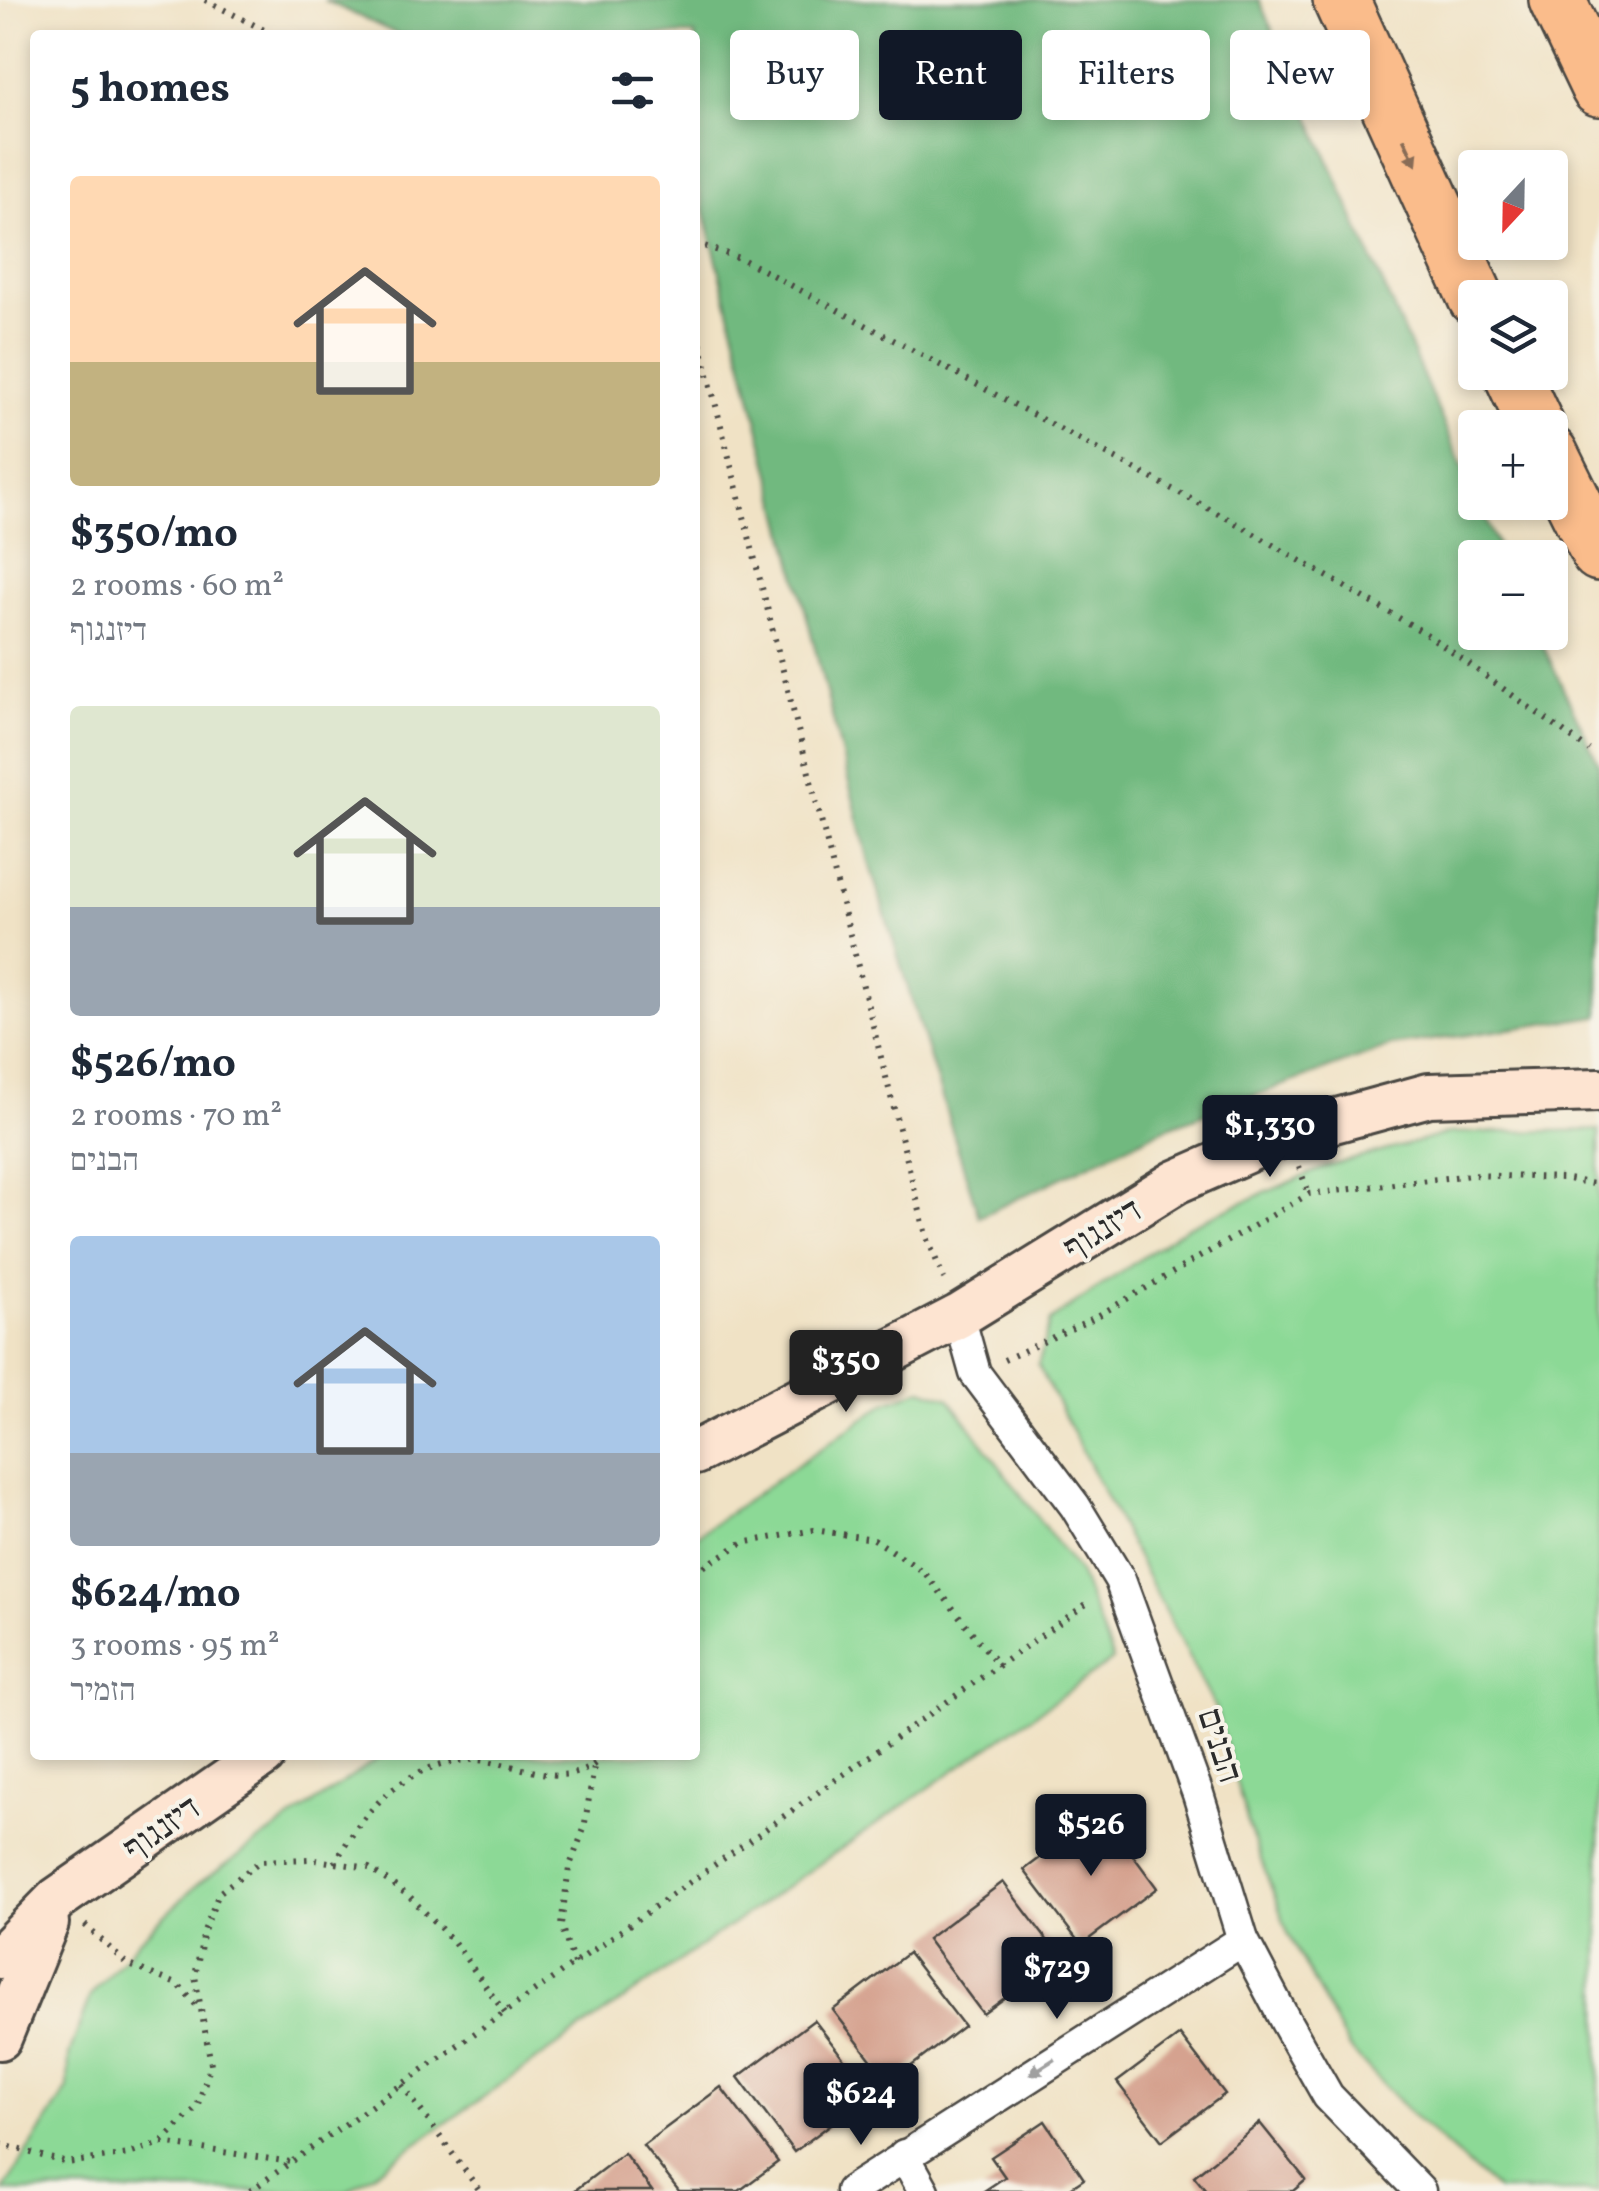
<!DOCTYPE html>
<meta charset="utf-8">
<style>
:root{--surface:#fff;--page:#f6f6f7;--text:#1f2937;--muted:#747a83;--accent:#111827}
body{margin:0;font-family:Vollkorn,"Frank Ruhl Libre",serif;background:var(--page);color:var(--text);height:100vh;display:flex;flex-direction:column;font-size:38px;white-space:nowrap}
*{box-sizing:border-box;margin:0}
p{font-size:32px;color:var(--muted)}
.icon{flex:none;width:55px;height:55px;fill:none;stroke:currentColor;stroke-width:2;stroke-linecap:round;stroke-linejoin:round}
.map{position:relative;flex:1;overflow:hidden}
.drawer{position:absolute;left:30px;top:30px;width:670px;height:1730px;display:flex;flex-direction:column;background:var(--surface);border-radius:10px;box-shadow:0 5px 15px #0003}
.drawer>*{flex:none}
.hud{position:absolute;left:730px;top:30px;width:718px;height:90px;display:flex;gap:20px}
.needle{width:65px;rotate:202deg}
.controls{position:absolute;left:1458px;top:150px;display:grid;gap:20px}
.controls a{display:grid;place-items:center;width:110px;height:110px;border-radius:10px;background:var(--surface);box-shadow:0 5px 15px #0003;font-size:50px}
.price{position:absolute;translate:-50% -85px;padding:0 22px;border-radius:10px;background:var(--accent);color:#fff;font-size:32px;line-height:65px;filter:drop-shadow(0 2px 5px #0008)}
.price::after{content:'';position:absolute;left:50%;top:60px;width:30px;height:22px;margin-left:-15px;background:inherit;clip-path:polygon(0 0,100% 0,50% 100%)}
.price.active{background:#222;color:#fff}
ul{padding:0;list-style:none}
li{display:grid;align-content:center;gap:20px;height:530px;padding:0 40px}
li span{display:grid;place-items:center;height:310px;border-radius:10px;color:#555}
li>.icon{margin-inline-start:auto}
span .icon{width:180px;height:180px;fill:#fffc;stroke-width:1}
li b{font-size:42px}
h2{display:flex;justify-content:space-between;align-items:center;height:120px;padding:0 40px;font-size:42px}
.chip{padding:0 35px;border-radius:10px;background:var(--surface);box-shadow:0 5px 15px #0003;font-size:35px;line-height:90px}
.chip.active{background:var(--accent);color:#fff}
.map>svg:first-child{display:block}
</style>
<div class="map">
<svg width="1599" height="2191" viewBox="0 0 1599 2191">
<rect width="100%" height="100%" fill="#f7f3e8"/>
<filter id="ink" filterUnits="userSpaceOnUse"><feTurbulence type="fractalNoise" baseFrequency=".01" numOctaves="2"/><feDisplacementMap in="SourceGraphic" scale="20" xChannelSelector="R" yChannelSelector="G"/><feConvolveMatrix kernelMatrix="1 2 1 2 8 2 1 2 1" color-interpolation-filters="sRGB"/></filter>
<filter id="wash" filterUnits="userSpaceOnUse"><feTurbulence type="fractalNoise" baseFrequency=".0048" numOctaves="4" result="noise"/><feDisplacementMap in="SourceGraphic" scale="40" xChannelSelector="R" yChannelSelector="G"/><feGaussianBlur stdDeviation="2.25" result="paint"/><feColorMatrix in="noise" values="0 0 0 0 0 0 0 0 0 0 0 0 0 0 0 0 0 1.4 0 .05"/><feComposite in="paint" operator="in"/></filter>
<g filter="url(#wash)">
<rect width="100%" height="100%" fill="#f0e2c5"/>
<g fill="#8cd996" stroke="#5c8260" stroke-width="2.5">
<path d="M1599,1130V2191H1498L1411,2114L1348,2047L1288,1933L1249,1827L1215,1708L1038,1365L1050,1321L1188,1226L1325,1167L1450,1133Z"/>
<path d="M922,1389L949,1398L1079,1573L1113,1660L348,2191H3L68,2088L69,2055L90,1996L140,1939L198,1884L383,1755H695V1537L887,1402Z"/>
</g>
<path fill="#71b97f" stroke="#4e7255" stroke-width="2.5" d="M324,0H1259L1502,557L1475,558V632L1537,633L1599,764V1016L1391,1046L1163,1129L979,1217L870,866L695,174V35H399Z"/>
<g id="blocks">
<g fill="#d5a28f">
<path d="M1101,1812L1157,1888L1081,1945L1024,1870Z"/>
<path d="M1003,1882L1060,1957L983,2014L927,1939Z"/>
<path d="M908,1953L964,2026L889,2083L833,2010Z"/>
<path d="M814,2020L871,2094L794,2152L738,2077Z"/>
<path d="M1180,2035L1225,2094L1162,2141L1117,2082Z"/>
<path d="M721,2087L778,2162L739,2191H679L643,2145Z"/>
<path d="M1045,2121L1084,2179L1066,2191H984L1005,2177L991,2157Z"/>
<path d="M1260,2123L1306,2180L1293,2191H1206L1194,2176Z"/>
<path d="M624,2153L652,2191H574Z"/>
</g>
</g>
</g>
<g filter="url(#ink)">
<use href="#blocks" fill-opacity="0" stroke="#494642" stroke-width="2.5"/>
<g fill="none" stroke-linecap="round" stroke-linejoin="round">
<g stroke="#494642" stroke-width="35">
<g id="street">
<path d="M959,1316L975,1373L1075,1506L1120,1580L1198,1794L1243,1940L1286,2022L1328,2096L1420,2191"/>
<path d="M904,2155L924,2191"/>
<path d="M851,2191L1243,1940"/>
</g>
</g>
<g stroke="#494642" stroke-width="48">
<g id="secondary">
<path d="M695,1453L959,1316L1176,1182L1286,1134L1429,1095L1599,1090"/>
<path d="M0,1957L57,1899L264,1755"/>
<path d="M0,2038L47,1923"/>
</g>
</g>
<g stroke="#494642" stroke-width="60">
<g id="highway">
<path d="M1341,0L1476,298"/>
<path d="M1557,0L1599,88"/>
<path d="M1511,372L1537,428"/>
<path d="M1550,454L1599,553"/>
</g>
</g>
<g stroke="#494642" stroke-width="6" stroke-dasharray="2.5 8" stroke-linecap="butt">
<path d="M205,0L274,35"/>
<path d="M695,243L742,259L1232,521L1428,635L1589,750"/>
<path d="M695,323L926,1235L944,1279"/>
<path d="M1299,1167L1309,1194"/>
<path d="M1004,1360L1094,1318L1309,1194L1471,1175L1563,1178L1599,1185"/>
<path d="M695,1572L742,1543L814,1530L874,1539L924,1572L999,1666"/>
<path d="M335,1863C364,1810 405,1762 471,1760C515,1759 568,1797 604,1755"/>
<path d="M85,1925L127,1964L179,1985L201,2011"/>
<path d="M574,1964L561,1925L569,1868L584,1829L594,1767"/>
<path d="M402,2085L480,2191"/>
<path d="M162,2143L291,2162"/>
<path d="M0,2144L67,2163L129,2154L161,2143L197,2107L211,2064L195,1976L204,1931L219,1893L260,1861L309,1859L369,1868L409,1896L454,1942L505,2013"/>
<path d="M250,2191L1092,1600"/>
</g>
<use href="#street" stroke="#fff" stroke-width="30"/>
<use href="#secondary" stroke="#fde4d1" stroke-width="42"/>
<use href="#highway" stroke="#fabc8b" stroke-width="55"/>
</g>
<defs><path id="oneway-solid" d="M-6-.8H1V-3.2L6.5 0L1 3.2V.8H-6Z" transform="scale(2.5)"/></defs>
<use fill="#886c56" href="#oneway-solid" transform="translate(1410 152) rotate(65)"/>
<use fill="#a0a0a0" href="#oneway-solid" transform="translate(1042 2067) rotate(148)"/>
</g>
<g text-anchor="middle" stroke-width="8" stroke-linejoin="round" paint-order="stroke">
<g font-size="35" fill="#2b2b2b" stroke="#f7f3e8">
<text transform="translate(1102 1228) rotate(-32)" y="12">דיזנגוף</text>
<text transform="translate(1221 1745) rotate(72)" y="12">הבנים</text>
<text transform="translate(161 1827) rotate(-35)" y="12">דיזנגוף</text>
</g>
</g>
</svg>
<div class="controls">
<a><svg class="needle" viewBox="-14 -14 28 28"><path d="M0-13l5 13h-10z" fill="#e53935"/><path d="M0 13l5-13h-10z" fill="#747a83"/></svg></a>
<a><svg class="icon" aria-label="layers" viewBox="0 0 24 24"><path d="M12 4l9 5-9 5-9-5zM3 14l9 5 9-5"/></svg></a>
<a>+</a>
<a>−</a>
</div>
<b class="price" style="left:1270px;top:1180px">$1,330</b>
<b class="price active" style="left:846px;top:1415px">$350</b>
<b class="price" style="left:1091px;top:1879px">$526</b>
<b class="price" style="left:1057px;top:2022px">$729</b>
<b class="price" style="left:861px;top:2148px">$624</b>
<div class="hud">
<a class="chip">Buy</a>
<a class="chip active">Rent</a>
<a class="chip">Filters</a>
<a class="chip">New</a>
</div>
<section class="drawer">
<h2>5 homes<svg class="icon" aria-label="filters" viewBox="0 0 24 24"><path d="M4 7h16M4 17h16"/><circle cx="9" cy="7" r="2"/><circle cx="15" cy="17" r="2"/></svg></h2>
<ul>
<li><span style="background:linear-gradient(#ffd9b3 60%,#c2b280 0)"><svg class="icon" aria-label="home" viewBox="0 0 24 24"><path d="M3 11l9-7 9 7M6 9v11h12V9"/></svg></span><div><b>$350/mo</b><p>2 rooms · 60 m²</p><p>דיזנגוף</p></div></li>
<li><span style="background:linear-gradient(#dfe7d0 65%,#9aa5b1 0)"><svg class="icon" aria-label="home" viewBox="0 0 24 24"><path d="M3 11l9-7 9 7M6 9v11h12V9"/></svg></span><div><b>$526/mo</b><p>2 rooms · 70 m²</p><p>הבנים</p></div></li>
<li><span style="background:linear-gradient(#a9c7e8 70%,#9aa5b1 0)"><svg class="icon" aria-label="home" viewBox="0 0 24 24"><path d="M3 11l9-7 9 7M6 9v11h12V9"/></svg></span><div><b>$624/mo</b><p>3 rooms · 95 m²</p><p>הזמיר</p></div></li>
</ul>
</section>
</div>
